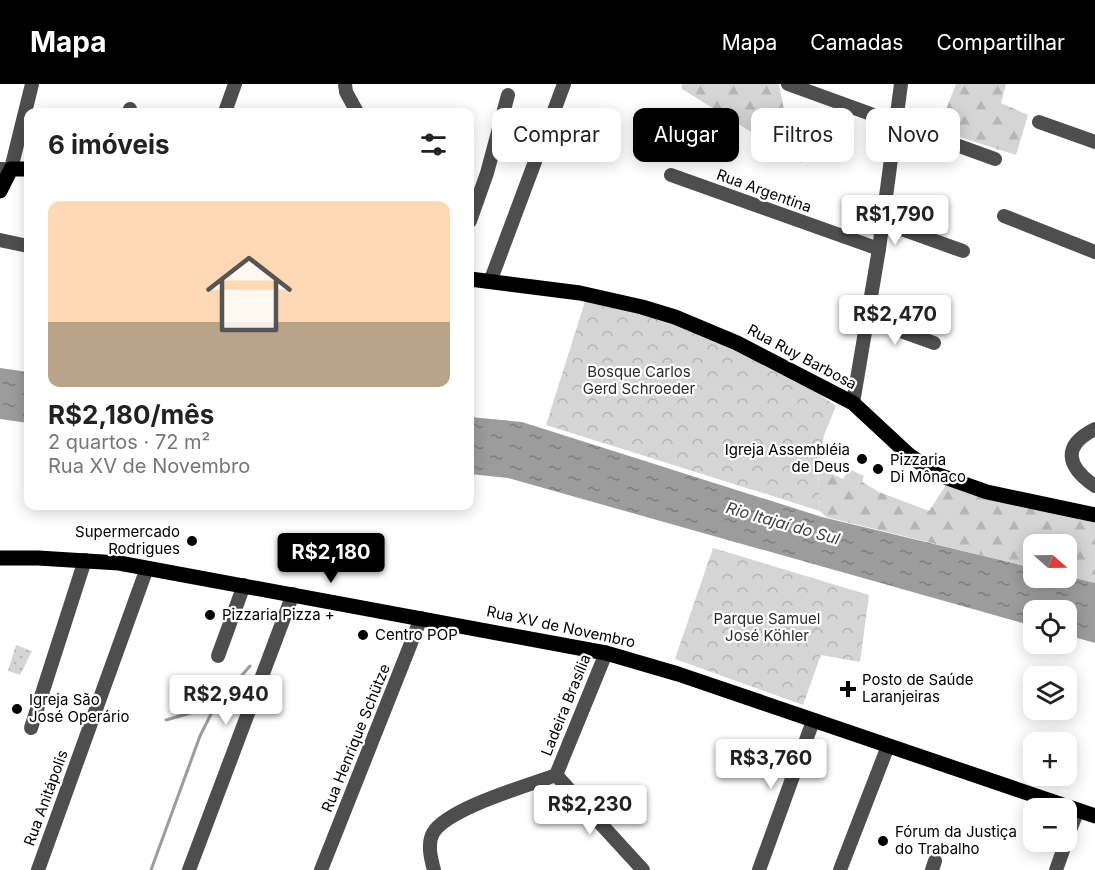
<!DOCTYPE html>
<html lang="pt">
<meta charset="utf-8">
<style>
:root{--surface:#fff;--page:#f2f2f2;--text:#222;--muted:#767676;--accent:#000}
body{margin:0;font-family:Inter,sans-serif;background:var(--page);color:var(--text);height:100vh;display:flex;flex-direction:column;font-size:22px;white-space:nowrap}
*{box-sizing:border-box;margin:0}
p{font-size:20px;color:var(--muted)}
.icon{flex:none;width:33px;height:33px;fill:none;stroke:currentColor;stroke-width:2;stroke-linecap:round;stroke-linejoin:round}
.map{position:relative;flex:1;overflow:hidden}
.side{position:absolute;left:24px;top:24px;width:450px;height:402px;display:flex;flex-direction:column;background:var(--surface);border-radius:12px;box-shadow:0 3px 15px #0003}
.side>*{flex:none}
.guide{position:absolute;left:492px;top:24px;width:513px;height:54px;display:flex;gap:12px}
.needle{width:39px;rotate:110deg}
.controls{position:absolute;left:1023px;top:450px;display:grid;gap:12px}
.controls a{display:grid;place-items:center;width:54px;height:54px;border-radius:12px;background:var(--surface);box-shadow:0 3px 15px #0003;font-size:30px}
.price{position:absolute;translate:-50% -51px;padding:0 14px;border-radius:6px;background:#fff;color:#222;font-size:20px;line-height:39px;filter:drop-shadow(0 2px 3px #0008)}
.price::after{content:'';position:absolute;left:50%;top:36px;width:18px;height:14px;margin-left:-9px;background:inherit;clip-path:polygon(0 0,100% 0,50% 100%)}
.price.current{background:var(--accent);color:#fff}
ul{padding:0;list-style:none}
li{display:grid;align-content:center;gap:12px;height:318px;padding:0 24px}
li span{display:grid;place-items:center;height:186px;border-radius:12px;color:#555}
li>.icon{margin-inline-start:auto}
span .icon{width:108px;height:108px;fill:#fffc;stroke-width:1}
li b{font-size:26px}
h2{display:flex;justify-content:space-between;align-items:center;height:72px;padding:0 24px;font-size:26px}
.chip{padding:0 21px;border-radius:12px;background:var(--surface);box-shadow:0 3px 15px #0003;font-size:21px;line-height:54px}
.chip.current{background:var(--accent);color:#fff}
header{display:flex;align-items:center;gap:36px;box-sizing:border-box;height:84px;padding:0 30px;background:var(--accent);color:#fff}
header strong{font-size:28px}
nav{display:flex;gap:33px;margin-inline-start:auto;font-size:21px}
.map>svg:first-child{display:block}
</style>
<header>
<strong>Mapa</strong>
<nav><a>Mapa</a><a>Camadas</a><a>Compartilhar</a></nav>
</header>
<div class="map">
<svg width="1095" height="786" viewBox="0 0 1095 786">
<defs>
<pattern id="grass-dots" width="8" height="8" patternUnits="userSpaceOnUse" patternTransform="scale(1.5)"><rect width="8" height="8" fill="#d5d5d5"/><path d="M2 2h.1M6 6h.1" fill="none" stroke="#b5b5b5" stroke-width="1.8" stroke-linecap="round"/></pattern>
<pattern id="forest-firs" width="22" height="20" patternUnits="userSpaceOnUse" patternTransform="scale(1.5)"><rect width="22" height="20" fill="#d5d5d5"/><path d="M5 1l3.5 6h-7zM16 11l3.5 6h-7z" fill="#b5b5b5"/></pattern>
<pattern id="park-crowns" width="20" height="18" patternUnits="userSpaceOnUse" patternTransform="scale(1.5)"><rect width="20" height="18" fill="#d5d5d5"/><path d="M2 6a3 3 0 1 1 6 0M12 15a3 3 0 1 1 6 0" fill="none" stroke="#b5b5b5"/></pattern>
<pattern id="water-ripples" width="26" height="14" patternUnits="userSpaceOnUse" patternTransform="scale(1.5)"><rect width="26" height="14" fill="#9c9c9c"/><path d="M2 4q2-2 4 0t4 0M15 11q2-2 4 0t4 0" fill="none" stroke="#7d7d7d"/></pattern>
</defs>
<rect width="100%" height="100%" fill="#fff"/>
<path fill="url(#grass-dots)" d="M16,561L32,567L20,591L8,587Z"/>
<g fill="url(#forest-firs)">
<path d="M682,0H779L785,31L813,51L801,79L682,5Z"/>
<path d="M956,0H1006L1001,19L1028,31L1016,71L938,46Z"/>
<path d="M818,383L843,395L849,385L864,392L862,398L879,408L929,427L946,401L1095,439V499L1067,492L1066,460H1034L1033,484L826,433L820,427Z"/>
</g>
<g fill="url(#park-crowns)">
<path d="M587,211L641,225L789,289L836,322L824,351L818,383L820,427L546,341Z"/>
<path d="M713,464L869,511L860,578L821,571L803,621L675,575Z"/>
</g>
<g fill="url(#water-ripples)">
<path d="M0,284L28,288V339L0,335Z"/>
<path d="M470,333L522,338L822,433L1033,484L1034,494L1067,492L1095,499V559L1067,551L1066,526H1034L1033,542L508,394L470,390Z"/>
</g>
<g fill="none" stroke-linecap="round" stroke-linejoin="round">
<g stroke="#9c9c9c" stroke-width="3">
<path d="M166,636L215,622L250,582"/>
<path d="M151,786L200,652L215,622"/>
</g>
<g stroke="#4e4e4e" stroke-width="14">
<path d="M345,0L346,8L357,28"/>
<path d="M788,0L995,75"/>
<path d="M129,28L130,25"/>
<path d="M225,28L235,0"/>
<path d="M1039,38L1095,58"/>
<path d="M0,85H11L32,0"/>
<path d="M671,91L879,165"/>
<path d="M1004,132L1095,168"/>
<path d="M470,137L487,89L508,11"/>
<path d="M882,138L963,167"/>
<path d="M0,156L28,162"/>
<path d="M490,198L564,0"/>
<path d="M867,235L934,259"/>
<path d="M853,319L879,165L901,0"/>
<path d="M1095,345C1061,362 1067,383 1095,402"/>
<path d="M218,572L244,501"/>
<path d="M31,644L85,476"/>
<path d="M556,691L643,786"/>
<path d="M1066,756L1078,726"/>
<path d="M38,786L147,484"/>
<path d="M189,786L293,510"/>
<path d="M321,786L421,534"/>
<path d="M434,786C431,775 427,760 433,749C448,724 527,702 556,691L606,569"/>
<path d="M759,786L813,637"/>
<path d="M840,786L888,662"/>
<path d="M932,786L935,777"/>
<path d="M1056,786L1066,758"/>
</g>
<g stroke="#000" stroke-width="15">
<path d="M0,107L11,85H28"/>
<path d="M470,195L580,209L642,223L675,233L737,259L853,319L909,371L936,390L987,408L1095,431"/>
<path d="M0,474H38L119,479L606,569L678,590L1095,732"/>
</g>
</g>
<g fill="#000" stroke="#fff" stroke-width="2">
<circle cx="862" cy="375" r="6"/>
<circle cx="878" cy="385" r="6"/>
<circle cx="192" cy="457" r="6"/>
<circle cx="210" cy="531" r="6"/>
<circle cx="363" cy="551" r="6"/>
<path d="M845 596h6v6h6v6h-6v6h-6v-6h-6v-6h6z"/>
<circle cx="17" cy="625" r="6"/>
<circle cx="883" cy="757" r="6"/>
</g>
<g text-anchor="middle" stroke-width="4.5" stroke-linejoin="round" paint-order="stroke">
<g font-size="15" fill="#000" stroke="#fff">
<text transform="translate(764 107) rotate(20)" y="5">Rua Argentina</text>
<text transform="translate(802 273) rotate(28)" y="5">Rua Ruy Barbosa</text>
<text transform="translate(561 543) rotate(12)" y="5">Rua XV de Novembro</text>
<text transform="translate(566 621) rotate(-68)" y="5">Ladeira Brasília</text>
<text transform="translate(356 654) rotate(-68)" y="5">Rua Henrique Schütze</text>
<text transform="translate(46 714) rotate(-70)" y="5">Rua Anitápolis</text>
</g>
<g font-size="15" fill="#2c2c2c" stroke="#fff">
<text x="639" y="293">Bosque Carlos<tspan x="639" dy="17">Gerd Schroeder</tspan></text>
<text x="767" y="540">Parque Samuel<tspan x="767" dy="17">José Köhler</tspan></text>
</g>
<g font-size="15" fill="#000" stroke="#fff" text-anchor="start">
<text x="850" y="371" text-anchor="end">Igreja Assembléia<tspan x="850" dy="17">de Deus</tspan></text>
<text x="890" y="381">Pizzaria<tspan x="890" dy="17">Di Mônaco</tspan></text>
<text x="180" y="453" text-anchor="end">Supermercado<tspan x="180" dy="17">Rodrigues</tspan></text>
<text x="222" y="536">Pizzaria Pizza +</text>
<text x="375" y="556">Centro POP</text>
<text x="862" y="601">Posto de Saúde<tspan x="862" dy="17">Laranjeiras</tspan></text>
<text x="29" y="621">Igreja São<tspan x="29" dy="17">José Operário</tspan></text>
<text x="895" y="753">Fórum da Justiça<tspan x="895" dy="17">do Trabalho</tspan></text>
</g>
<g font-size="16" font-style="italic" fill="#3d3d3d" stroke="#fff">
<text transform="translate(783 439) rotate(16)" y="6">Rio Itajaí do Sul</text>
</g>
</g>
</svg>
<div class="controls">
<a><svg class="needle" viewBox="-14 -14 28 28"><path d="M0-13l5 13h-10z" fill="#e53935"/><path d="M0 13l5-13h-10z" fill="#767676"/></svg></a>
<a><svg class="icon" aria-label="locate" viewBox="0 0 24 24"><circle cx="12" cy="12" r="6"/><path d="M12 2v4M12 18v4M2 12h4M18 12h4"/></svg></a>
<a><svg class="icon" aria-label="layers" viewBox="0 0 24 24"><path d="M12 4l9 5-9 5-9-5zM3 14l9 5 9-5"/></svg></a>
<a>+</a>
<a>−</a>
</div>
<b class="price" style="left:895px;top:162px">R$1,790</b>
<b class="price" style="left:895px;top:262px">R$2,470</b>
<b class="price current" style="left:331px;top:500px">R$2,180</b>
<b class="price" style="left:226px;top:642px">R$2,940</b>
<b class="price" style="left:771px;top:706px">R$3,760</b>
<b class="price" style="left:590px;top:752px">R$2,230</b>
<div class="guide">
<a class="chip">Comprar</a>
<a class="chip current">Alugar</a>
<a class="chip">Filtros</a>
<a class="chip">Novo</a>
</div>
<section class="side">
<h2>6 imóveis<svg class="icon" aria-label="filters" viewBox="0 0 24 24"><path d="M4 7h16M4 17h16"/><circle cx="9" cy="7" r="2"/><circle cx="15" cy="17" r="2"/></svg></h2>
<ul>
<li><span style="background:linear-gradient(#ffd9b3 65%,#b9a48a 0)"><svg class="icon" aria-label="home" viewBox="0 0 24 24"><path d="M3 11l9-7 9 7M6 9v11h12V9"/></svg></span><div><b>R$2,180/mês</b><p>2 quartos · 72 m²</p><p>Rua XV de Novembro</p></div></li>
</ul>
</section>
</div>
